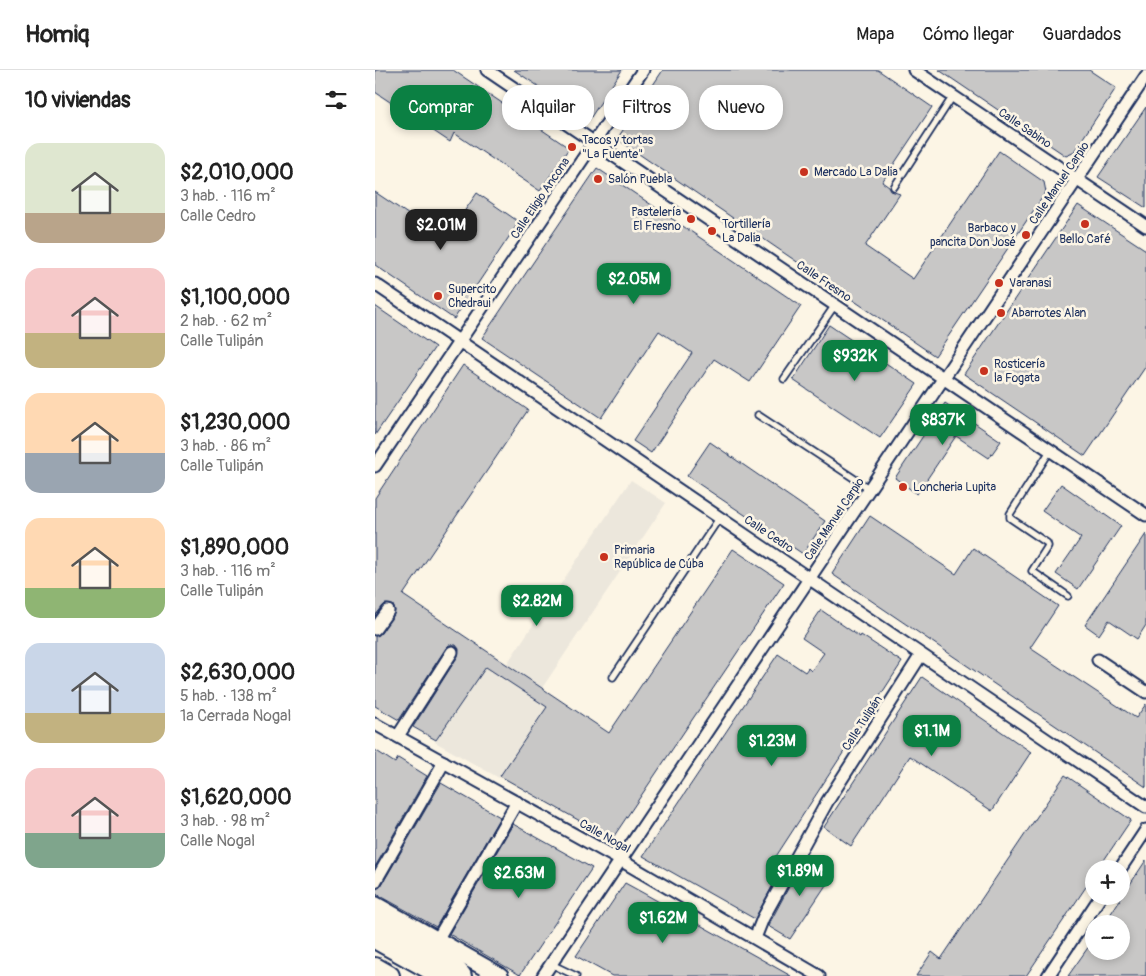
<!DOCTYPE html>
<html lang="es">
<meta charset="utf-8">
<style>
:root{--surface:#fff;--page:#f6f6f6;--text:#222;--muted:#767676;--line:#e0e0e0;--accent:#0b8043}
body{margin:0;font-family:Pangolin,sans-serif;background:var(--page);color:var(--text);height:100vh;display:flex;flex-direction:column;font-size:19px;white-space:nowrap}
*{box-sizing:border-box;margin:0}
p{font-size:16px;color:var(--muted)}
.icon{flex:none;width:28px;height:28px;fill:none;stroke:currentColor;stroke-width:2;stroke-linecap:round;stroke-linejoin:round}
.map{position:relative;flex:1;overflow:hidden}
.sheet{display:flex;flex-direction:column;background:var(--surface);width:375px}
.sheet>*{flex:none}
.top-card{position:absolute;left:15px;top:15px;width:475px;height:45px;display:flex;gap:10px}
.fabs{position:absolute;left:710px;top:790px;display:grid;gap:10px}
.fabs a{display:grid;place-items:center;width:45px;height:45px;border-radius:50%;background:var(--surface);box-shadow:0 2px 8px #0003;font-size:25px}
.price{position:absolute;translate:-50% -42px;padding:0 11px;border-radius:10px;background:var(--accent);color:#fff;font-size:16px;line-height:32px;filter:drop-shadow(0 1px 2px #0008)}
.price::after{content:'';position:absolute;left:50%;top:30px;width:15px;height:11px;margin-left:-8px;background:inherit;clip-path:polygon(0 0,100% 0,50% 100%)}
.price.active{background:#222;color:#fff}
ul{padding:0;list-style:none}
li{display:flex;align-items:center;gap:15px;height:125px;padding:0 25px}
li span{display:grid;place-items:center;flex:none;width:140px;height:100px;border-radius:15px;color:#555}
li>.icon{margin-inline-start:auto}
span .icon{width:60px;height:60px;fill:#fffc;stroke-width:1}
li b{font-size:21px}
h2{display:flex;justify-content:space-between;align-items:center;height:60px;padding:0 25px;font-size:21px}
.tag{padding:0 18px;border-radius:20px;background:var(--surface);box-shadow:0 2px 8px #0003;font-size:18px;line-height:45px}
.tag.active{background:var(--accent);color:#fff}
header{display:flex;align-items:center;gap:30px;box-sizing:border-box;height:70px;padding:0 25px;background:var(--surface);border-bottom:1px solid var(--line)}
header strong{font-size:24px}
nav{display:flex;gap:28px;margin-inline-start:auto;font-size:18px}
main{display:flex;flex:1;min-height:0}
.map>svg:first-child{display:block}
</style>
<header>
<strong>Homiq</strong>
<nav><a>Mapa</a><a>Cómo llegar</a><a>Guardados</a></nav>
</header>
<main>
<section class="sheet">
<h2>10 viviendas<svg class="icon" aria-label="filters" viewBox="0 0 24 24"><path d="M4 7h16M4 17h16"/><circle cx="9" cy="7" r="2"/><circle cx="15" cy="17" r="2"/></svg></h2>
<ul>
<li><span style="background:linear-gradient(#dfe7d0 70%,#b9a48a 0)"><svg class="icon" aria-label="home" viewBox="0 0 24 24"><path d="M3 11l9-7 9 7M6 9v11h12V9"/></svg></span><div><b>$2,010,000</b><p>3 hab. · 116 m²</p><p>Calle Cedro</p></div></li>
<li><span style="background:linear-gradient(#f6c9c9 65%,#c2b280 0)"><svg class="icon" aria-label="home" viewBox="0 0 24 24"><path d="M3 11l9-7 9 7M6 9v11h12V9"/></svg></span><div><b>$1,100,000</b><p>2 hab. · 62 m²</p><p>Calle Tulipán</p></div></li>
<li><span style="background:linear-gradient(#ffd9b3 60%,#9aa5b1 0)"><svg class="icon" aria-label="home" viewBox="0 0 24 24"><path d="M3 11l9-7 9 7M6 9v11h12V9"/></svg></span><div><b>$1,230,000</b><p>3 hab. · 86 m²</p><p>Calle Tulipán</p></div></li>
<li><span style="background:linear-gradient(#ffd9b3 70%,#8fb573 0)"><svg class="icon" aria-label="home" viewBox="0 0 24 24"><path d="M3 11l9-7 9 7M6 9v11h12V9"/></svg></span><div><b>$1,890,000</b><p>3 hab. · 116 m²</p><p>Calle Tulipán</p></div></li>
<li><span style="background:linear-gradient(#c9d6e8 70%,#c2b280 0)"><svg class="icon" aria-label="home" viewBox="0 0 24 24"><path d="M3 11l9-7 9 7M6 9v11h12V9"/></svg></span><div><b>$2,630,000</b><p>5 hab. · 138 m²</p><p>1ª Cerrada Nogal</p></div></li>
<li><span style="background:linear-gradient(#f6c9c9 65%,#7fa58c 0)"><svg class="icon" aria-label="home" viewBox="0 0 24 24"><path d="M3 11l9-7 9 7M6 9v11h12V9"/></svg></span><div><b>$1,620,000</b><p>3 hab. · 98 m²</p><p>Calle Nogal</p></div></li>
</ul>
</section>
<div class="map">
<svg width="771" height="906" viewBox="0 0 771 906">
<rect width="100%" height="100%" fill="#fcf5e5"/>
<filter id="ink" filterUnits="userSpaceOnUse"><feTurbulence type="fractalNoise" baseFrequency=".02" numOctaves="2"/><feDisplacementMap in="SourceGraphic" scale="10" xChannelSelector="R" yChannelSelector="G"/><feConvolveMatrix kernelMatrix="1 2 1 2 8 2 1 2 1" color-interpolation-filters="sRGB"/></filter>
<g filter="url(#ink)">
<g fill="#ece7dc">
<path d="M256,410L291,433L167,618L131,595Z"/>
<path d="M111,597L172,637L124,708L60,672Z"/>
</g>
<g fill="#c8c7c6" stroke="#1b2f5e">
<path d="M0,0H78L194,78L165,121L79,63L75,72L0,22Z"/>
<path d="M139,0H247L214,50Z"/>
<path d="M288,0H503L557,37L507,112L514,117L516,121L525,124L490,176L538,209L624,81L669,112L671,122L560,286L242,69Z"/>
<path d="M564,0H714L741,18L698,83L691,86Z"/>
<path d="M771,37V138L723,107Z"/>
<path d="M222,98L426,236L375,312L339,289L276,383L258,371L317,283L284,261L226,348L107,268Z"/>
<path d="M0,122L70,169L102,123L144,152L79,249L0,195Z"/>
<path d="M703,135L771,180V296L710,386L589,304Z"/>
<path d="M0,236L60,277L0,365Z"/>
<path d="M454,255L542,314L505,368L418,310Z"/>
<path d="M88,295L153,340L28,525L234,663L358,479L409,513L237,769L125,706L172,637L111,597L61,670L38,657L83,586L84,579L81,575H74L71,578L24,650L0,636V566L6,563L20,541L18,535L10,534L0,546V428Z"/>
<path d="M570,333L626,371L614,388L581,366L542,424L520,408Z"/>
<path d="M335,372L450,451L428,484L312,406Z"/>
<path d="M686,414L746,456L703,519L681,504L706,468L667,441Z"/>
<path d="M495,446L581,504L598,478L683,536L655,578L761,648L771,634V717L457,504Z"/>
<path d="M771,464V555L762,569L734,550L724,565L710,555Z"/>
<path d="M446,540L485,567L486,565L527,592L400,788L409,794L380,849L268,786L403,584L430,602L433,598L436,601L449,583L427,568Z"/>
<path d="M547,607L656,682L617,741L535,686L476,776L449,757Z"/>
<path d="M0,680L20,693L23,688L52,706L0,797Z"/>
<path d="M690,705L756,750L723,799H719V805L651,906H541L557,882L566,889Z"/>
<path d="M66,713L125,747L61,857L0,823V819L6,816Z"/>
<path d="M138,754L217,798L145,905L74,864Z"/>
<path d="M431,785L459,803L415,869L393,856Z"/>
<path d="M771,790V906H693L719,869V881H746V854H729Z"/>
<path d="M250,813L270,824L416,906H237L201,886Z"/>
</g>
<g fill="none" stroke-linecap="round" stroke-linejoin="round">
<g stroke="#1b2f5e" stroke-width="9">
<g id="lane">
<path d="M519,117L578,26"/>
<path d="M409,309L460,235"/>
<path d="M383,345L495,419"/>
<path d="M675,381L635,444V448L672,473L673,476L657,501L693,526"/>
<path d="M238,607L345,447"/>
<path d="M176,894L201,906"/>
</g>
</g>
<g stroke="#1b2f5e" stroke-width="15">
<g id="street">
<path d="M112,0L771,445"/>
<path d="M539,0L771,156"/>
<path d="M0,214L771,737"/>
<path d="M0,396L268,0"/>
<path d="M0,559L13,541"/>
<path d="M723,590L771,622"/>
<path d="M0,654L247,791L444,906"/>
<path d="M23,666L77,582"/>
<path d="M745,799L771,760"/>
<path d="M0,812L69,692"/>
<path d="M380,868L388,848L452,732L546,585"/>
<path d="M62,870L142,732"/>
<path d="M168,906L771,6"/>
<path d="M673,906L726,826"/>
</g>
</g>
<g stroke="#1b2f5e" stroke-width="20">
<path id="secondary" d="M0,835L125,906"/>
</g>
<g stroke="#1b2f5e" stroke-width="24">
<g id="highway">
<path d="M0,845L6,853L75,894L86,906"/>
<path d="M0,868L68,906"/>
<path d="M0,898L14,906"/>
</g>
</g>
<use href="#lane" stroke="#fcf5e5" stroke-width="5.5"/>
<use href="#street" stroke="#fcf5e5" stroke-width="11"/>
<use href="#secondary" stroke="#fcf5e5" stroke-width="16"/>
<use href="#highway" stroke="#fcf5e5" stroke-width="20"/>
</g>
</g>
<g fill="#c8321e" stroke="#fcf5e5" stroke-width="2">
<circle cx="197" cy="77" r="5"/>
<circle cx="429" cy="102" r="5"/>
<circle cx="223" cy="109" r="5"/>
<circle cx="316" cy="149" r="5"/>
<circle cx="710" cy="154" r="5"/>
<circle cx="337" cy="161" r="5"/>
<circle cx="651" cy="165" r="5"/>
<circle cx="624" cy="213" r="5"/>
<circle cx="63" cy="226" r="5"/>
<circle cx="626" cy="243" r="5"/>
<circle cx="609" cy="301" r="5"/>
<circle cx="528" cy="417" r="5"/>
<circle cx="229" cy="487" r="5"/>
</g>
<g text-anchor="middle" stroke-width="5" stroke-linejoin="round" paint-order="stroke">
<g font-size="12" fill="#1b2f5e" stroke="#fcf5e5">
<text transform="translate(650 58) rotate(34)" y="4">Calle Sabino</text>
<text transform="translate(684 113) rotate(-56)" y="4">Calle Manuel Carpio</text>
<text transform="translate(165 128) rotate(-56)" y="4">Calle Eligio Ancona</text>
<text transform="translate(449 211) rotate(34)" y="4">Calle Fresno</text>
<text transform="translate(459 449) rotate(-56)" y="4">Calle Manuel Carpio</text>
<text transform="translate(394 464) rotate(34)" y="4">Calle Cedro</text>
<text transform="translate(487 653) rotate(-57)" y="4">Calle Tulipán</text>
<text transform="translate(230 766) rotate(29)" y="4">Calle Nogal</text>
</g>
<g font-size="12" fill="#1b2f5e" stroke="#fcf5e5" text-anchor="start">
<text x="207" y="74">Tacos y tortas<tspan x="207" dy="14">"La Fuente"</tspan></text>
<text x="439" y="106">Mercado La Dalia</text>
<text x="233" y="113">Salón Puebla</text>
<text x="306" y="146" text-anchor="end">Pastelería<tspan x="306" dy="14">El Fresno</tspan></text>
<text x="347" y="158">Tortillería<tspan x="347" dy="14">La Dalia</tspan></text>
<text x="641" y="162" text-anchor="end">Barbaco y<tspan x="641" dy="14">pancita Don José</tspan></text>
<text x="710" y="173" text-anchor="middle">Bello Café</text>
<text x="634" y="217">Varanasi</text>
<text x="73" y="223">Supercito<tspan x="73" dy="14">Chedraui</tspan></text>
<text x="636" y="247">Abarrotes Alan</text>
<text x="619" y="298">Rosticería<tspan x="619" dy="14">la Fogata</tspan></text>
<text x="538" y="421">Loncheria Lupita</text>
<text x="239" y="484">Primaria<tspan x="239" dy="14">República de Cúba</tspan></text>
</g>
</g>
</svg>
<div class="fabs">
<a>+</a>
<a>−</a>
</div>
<b class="price active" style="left:66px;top:181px">$2.01M</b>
<b class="price" style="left:259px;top:235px">$2.05M</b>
<b class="price" style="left:480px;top:312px">$932K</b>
<b class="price" style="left:568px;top:376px">$837K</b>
<b class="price" style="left:162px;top:557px">$2.82M</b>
<b class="price" style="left:557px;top:687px">$1.1M</b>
<b class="price" style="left:397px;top:697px">$1.23M</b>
<b class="price" style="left:425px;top:827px">$1.89M</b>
<b class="price" style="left:144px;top:829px">$2.63M</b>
<b class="price" style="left:288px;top:874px">$1.62M</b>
<div class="top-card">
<a class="tag active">Comprar</a>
<a class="tag">Alquilar</a>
<a class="tag">Filtros</a>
<a class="tag">Nuevo</a>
</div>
</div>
</main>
